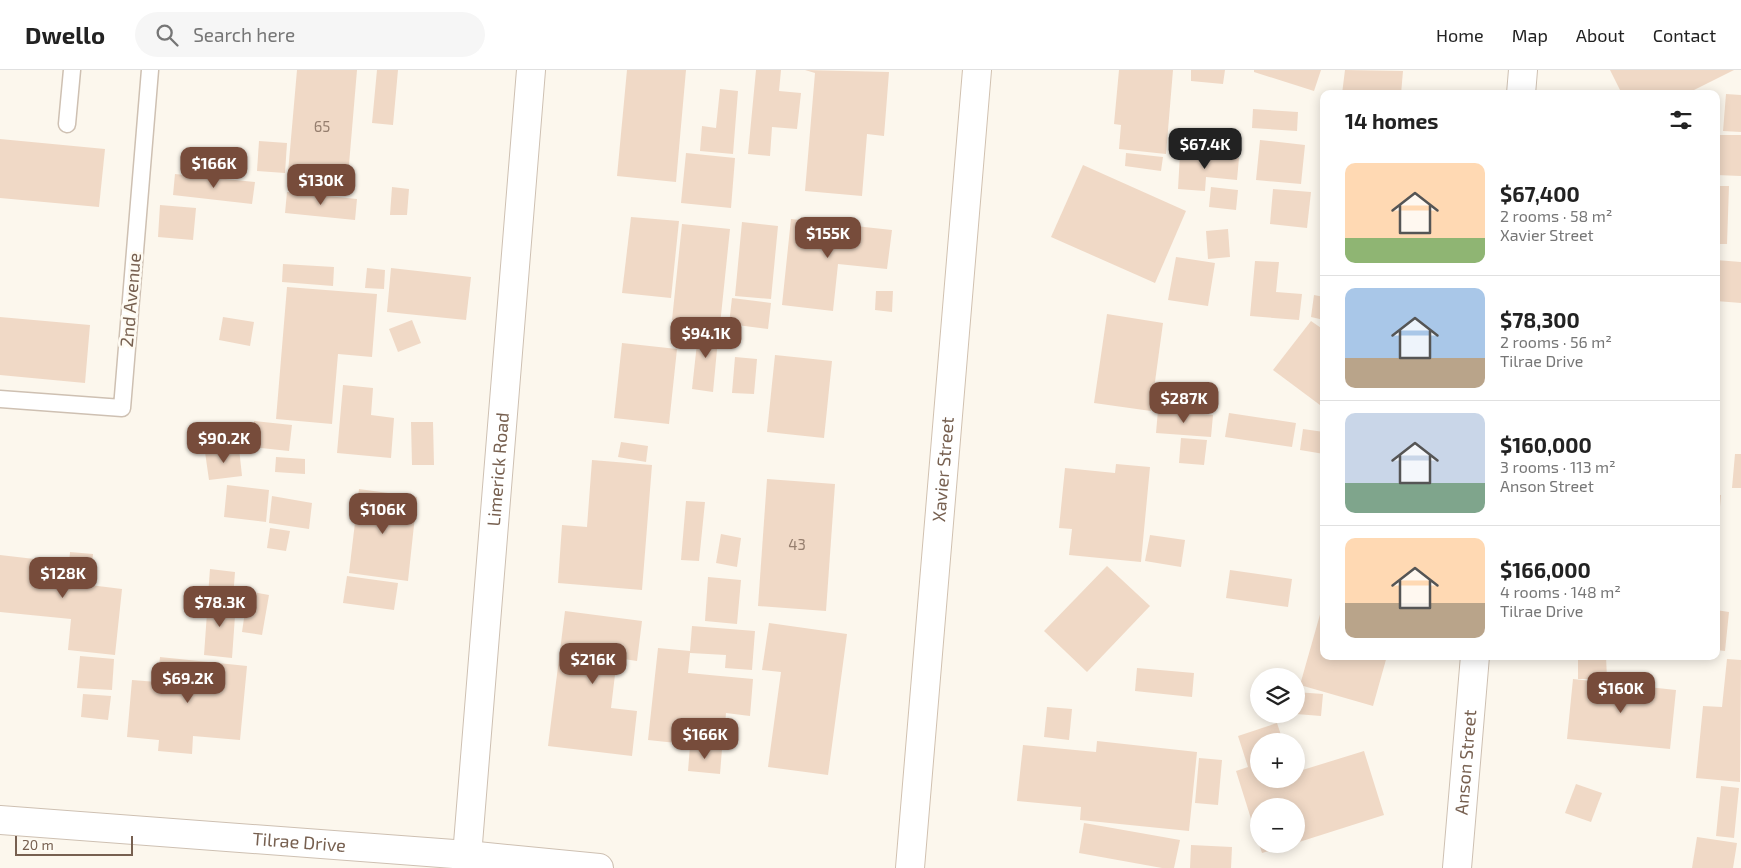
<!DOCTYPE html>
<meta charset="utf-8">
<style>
:root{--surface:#fff;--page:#f6f6f6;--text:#222;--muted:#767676;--line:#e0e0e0;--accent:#774c3b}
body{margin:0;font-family:"Exo 2",sans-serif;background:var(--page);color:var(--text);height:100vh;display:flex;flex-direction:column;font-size:19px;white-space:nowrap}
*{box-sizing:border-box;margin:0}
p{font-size:16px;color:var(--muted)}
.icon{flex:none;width:28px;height:28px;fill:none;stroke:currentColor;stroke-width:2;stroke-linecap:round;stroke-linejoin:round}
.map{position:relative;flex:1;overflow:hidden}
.sheet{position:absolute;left:1320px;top:20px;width:400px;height:570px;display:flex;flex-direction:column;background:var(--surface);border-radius:10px;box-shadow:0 2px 12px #0003}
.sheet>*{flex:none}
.controls{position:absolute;left:1250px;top:598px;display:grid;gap:10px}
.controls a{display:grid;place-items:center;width:55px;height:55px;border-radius:50%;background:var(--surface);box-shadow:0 2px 12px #0003;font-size:25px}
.scale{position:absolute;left:15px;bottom:12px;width:118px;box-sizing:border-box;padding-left:5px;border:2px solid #776050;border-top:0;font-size:14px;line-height:18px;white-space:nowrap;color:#776050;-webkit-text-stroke:4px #fefbf3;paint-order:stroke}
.price{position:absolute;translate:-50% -42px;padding:0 11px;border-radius:10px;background:var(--accent);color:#fff;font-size:16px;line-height:32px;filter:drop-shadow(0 1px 2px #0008)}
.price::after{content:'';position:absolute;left:50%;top:30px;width:15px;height:11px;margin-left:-8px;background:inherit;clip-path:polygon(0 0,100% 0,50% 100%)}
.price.active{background:#222;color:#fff}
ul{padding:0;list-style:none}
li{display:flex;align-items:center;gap:15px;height:125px;padding:0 25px}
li+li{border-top:1px solid var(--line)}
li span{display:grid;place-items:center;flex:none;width:140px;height:100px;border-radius:10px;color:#555}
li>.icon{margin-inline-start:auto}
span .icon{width:60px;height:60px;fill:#fffc;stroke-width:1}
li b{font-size:21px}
h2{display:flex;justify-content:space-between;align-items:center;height:60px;padding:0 25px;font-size:21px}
header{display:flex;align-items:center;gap:30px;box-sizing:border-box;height:70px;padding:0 25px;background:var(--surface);border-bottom:1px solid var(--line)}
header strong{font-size:24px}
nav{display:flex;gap:28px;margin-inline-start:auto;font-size:18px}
.search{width:350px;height:45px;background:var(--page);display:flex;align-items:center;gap:12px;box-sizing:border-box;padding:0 18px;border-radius:28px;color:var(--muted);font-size:19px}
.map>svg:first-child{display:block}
</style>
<header>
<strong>Dwello</strong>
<div class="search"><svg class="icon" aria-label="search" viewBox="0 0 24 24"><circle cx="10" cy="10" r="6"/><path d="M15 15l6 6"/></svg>Search here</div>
<nav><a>Home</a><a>Map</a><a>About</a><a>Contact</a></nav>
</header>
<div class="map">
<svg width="1741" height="798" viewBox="0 0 1741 798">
<rect width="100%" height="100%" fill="#fcf7ed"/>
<g fill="#f0d9c6">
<path d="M297,0H357L347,118L287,114Z"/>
<path d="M377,0H398L393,55L372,53Z"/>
<path d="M627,0H686L676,112L617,106Z"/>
<path d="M756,0H781L779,21L801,23L797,59L772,57L770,86L748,84Z"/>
<path d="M805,0L889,2L884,66L867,64L862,126L805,121L815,3Z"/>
<path d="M1119,0H1173L1166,84L1119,79L1121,55L1114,54Z"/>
<path d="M1191,0H1225L1223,14L1191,11Z"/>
<path d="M1254,0H1321L1314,21L1254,2Z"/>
<path d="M1345,0L1403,1L1401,24H1342Z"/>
<path d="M1610,0H1734L1686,24H1622Z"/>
<path d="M720,19L738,21L733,84L700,81L702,56L716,58Z"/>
<path d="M1726,24L1741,25V62L1723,61Z"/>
<path d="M1253,39L1298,42L1297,61L1252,58Z"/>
<path d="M1716,65H1741V106L1716,105Z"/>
<path d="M0,69L105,79L99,137L0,128Z"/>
<path d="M1260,70L1305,75L1301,114L1256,110Z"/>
<path d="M259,71L287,73L285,103L257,101Z"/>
<path d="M686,83L735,88L731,138L681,133Z"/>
<path d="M1126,83L1163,87L1161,101L1125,96Z"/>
<path d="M1180,84L1239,88L1237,110L1206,107L1205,121L1178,119Z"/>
<path d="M1083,95L1186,141L1155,213L1051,167Z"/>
<path d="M175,104L255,112L252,134L173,125Z"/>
<path d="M1716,116H1729L1727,174H1716Z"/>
<path d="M392,117L409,119L407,145H390Z"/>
<path d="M1211,117L1238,120L1236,140L1209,137Z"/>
<path d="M1273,119L1311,122L1307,158L1270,154Z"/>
<path d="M287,122L357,129L355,150L285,143Z"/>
<path d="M160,135L196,138L193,170L158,167Z"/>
<path d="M631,147L679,151L671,228L622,223Z"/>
<path d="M791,149L892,160L887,199L838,194L833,241L782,235Z"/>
<path d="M742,152L778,156L771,229L735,226Z"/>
<path d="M682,154L730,159L720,255L672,250Z"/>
<path d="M1228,159L1230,187L1208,189L1206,161Z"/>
<path d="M1176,187L1215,193L1208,236L1168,230Z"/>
<path d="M1716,190L1741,192V233L1716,231Z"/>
<path d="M1255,191L1279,192L1276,222L1302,224L1299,250L1250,246Z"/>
<path d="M283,194L334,197L333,216L282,212Z"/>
<path d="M367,198L385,200L384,219L365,218Z"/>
<path d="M391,198L471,207L466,250L387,242Z"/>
<path d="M287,217L377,224L372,287L338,284L332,354L276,349Z"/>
<path d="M876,221H893L892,242L875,240Z"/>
<path d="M1314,225L1324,227V250L1311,247Z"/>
<path d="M732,228L771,233L768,259L729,254Z"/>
<path d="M1107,244L1163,253L1151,341L1094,333Z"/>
<path d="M0,247L90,255L85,313L0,305Z"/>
<path d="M223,247L254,252L250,276L219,270Z"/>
<path d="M412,250L421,273L398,282L389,259Z"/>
<path d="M1311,251L1324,260V338L1273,300Z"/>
<path d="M699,255L719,258L713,322L692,319Z"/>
<path d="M622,273L677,279L669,354L614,348Z"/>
<path d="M775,285L832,291L824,368L767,362Z"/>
<path d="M735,287L757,289L754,324L732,323Z"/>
<path d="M343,315L373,318L371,345L394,348L391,388L337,383Z"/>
<path d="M1158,340L1213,345L1211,367L1156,363Z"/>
<path d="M1229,343L1296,353L1292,377L1225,367Z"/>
<path d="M254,351L292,355L289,381L252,377Z"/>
<path d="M411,352H433L434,395H412Z"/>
<path d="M1303,359L1324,362V384L1300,380Z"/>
<path d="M1181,368L1207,370L1204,395L1179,393Z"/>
<path d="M621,372L648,376L646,392L618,387Z"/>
<path d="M239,378L242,406L209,410L205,382Z"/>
<path d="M1735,384H1741V418H1732Z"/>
<path d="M276,387L305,389V404L275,402Z"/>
<path d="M592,390L652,395L642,520L558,513L562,455L587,457Z"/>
<path d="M1116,394L1150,397L1141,492L1069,485L1072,459L1059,458L1065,398L1115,403Z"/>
<path d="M767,409L835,414L826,541L758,536Z"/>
<path d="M227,415L269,420L266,452L224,447Z"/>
<path d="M359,419L417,427L408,511L349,503Z"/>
<path d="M1716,425H1721L1719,449L1716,448Z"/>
<path d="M272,426L312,433L309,459L269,453Z"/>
<path d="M686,431L705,432L699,491L681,490Z"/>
<path d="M270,458L290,461L286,481L267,478Z"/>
<path d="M721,464L741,468L737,497L716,493Z"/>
<path d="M1150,465L1185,470L1181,497L1145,491Z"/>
<path d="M70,482L93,484L90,515L122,519L115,585L68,580L71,549L0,542V485L69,493Z"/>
<path d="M1107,496L1150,536L1087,602L1044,561Z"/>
<path d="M210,499L235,502L233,528L208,526Z"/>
<path d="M1230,500L1292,509L1288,537L1226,528Z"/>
<path d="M347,506L398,513L394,540L343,533Z"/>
<path d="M708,507L741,510L737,554L705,551Z"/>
<path d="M248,521L269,525L262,565L242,562Z"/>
<path d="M208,529L236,532L232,588L204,585Z"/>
<path d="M1323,534L1324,586H1387L1373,636L1300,615Z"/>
<path d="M1716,540L1729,542L1725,581L1716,580Z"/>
<path d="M565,541L642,551L637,591L617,588L611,638L637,641L632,686L548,676Z"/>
<path d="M769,553L847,564L828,705L768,697L781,602L762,600Z"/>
<path d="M692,556L755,561L752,600L725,598L726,585L690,583L688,603L753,609L750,646L726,643L723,678L648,670L658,578L690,581Z"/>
<path d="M80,586L114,589L112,620L77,618Z"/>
<path d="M1578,586H1606L1607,609H1578Z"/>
<path d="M160,587L247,596L240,670L193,666L192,684L158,681L159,670L127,667L132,610L157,612Z"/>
<path d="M1727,589L1741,590L1740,712L1696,708L1703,636L1722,637Z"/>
<path d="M1137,598L1194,603L1192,627L1135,621Z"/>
<path d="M1573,609L1676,620L1670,679L1567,669Z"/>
<path d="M1296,622L1323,624L1321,646L1296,644Z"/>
<path d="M83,624L111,626L108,650L81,647Z"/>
<path d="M1047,637L1072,639L1069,670L1044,667Z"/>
<path d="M1277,653L1283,671H1259V709H1296V702L1364,681L1384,745L1296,773V736H1259L1258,771L1236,701L1248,697L1238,666Z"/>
<path d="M1097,671L1197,682L1189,761L1080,750L1081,737L1017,731L1023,675L1096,682Z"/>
<path d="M690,676L722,679L720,704L688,701Z"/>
<path d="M1199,688L1222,690L1218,735L1195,733Z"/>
<path d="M1576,714L1602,723L1591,752L1565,743Z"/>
<path d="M1721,716L1739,718L1734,768L1716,766Z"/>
<path d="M1084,753L1180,770L1174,798H1162L1079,783Z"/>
<path d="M1697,767L1737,773L1733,798H1692Z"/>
<path d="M1259,774H1292L1262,783Z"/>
<path d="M1191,775L1232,777L1231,798H1190Z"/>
</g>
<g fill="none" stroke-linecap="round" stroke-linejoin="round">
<g stroke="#cec0b2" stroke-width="19">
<g id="service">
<path d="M67,54L72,0"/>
<path d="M0,329L122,338L150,0"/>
</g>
</g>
<g stroke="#cec0b2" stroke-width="30">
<g id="minor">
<path d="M1521,24L1523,0"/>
<path id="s1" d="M0,750L467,785L599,798"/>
<path id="s2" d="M466,798L531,0"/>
<path id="s3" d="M1457,798L1475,586"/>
</g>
</g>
<g stroke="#d1c1b0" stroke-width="30">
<g id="secondary">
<path id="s4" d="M910,798L977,0"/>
</g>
</g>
<use href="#service" stroke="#fff" stroke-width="16"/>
<use href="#minor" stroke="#fff" stroke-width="28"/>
<use href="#secondary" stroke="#fff" stroke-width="28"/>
</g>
<g text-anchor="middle" stroke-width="5" stroke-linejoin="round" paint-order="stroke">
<g font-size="15" fill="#957e6e">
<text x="322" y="62">65</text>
<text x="797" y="480">43</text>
</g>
<g font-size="18" fill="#776050" stroke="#fefbf3">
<text transform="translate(131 230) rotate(-85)" y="6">2nd Avenue</text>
<text dy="6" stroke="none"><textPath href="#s2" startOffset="400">Limerick Road</textPath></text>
<text dy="6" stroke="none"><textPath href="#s4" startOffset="400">Xavier Street</textPath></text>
<text dy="6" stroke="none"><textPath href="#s3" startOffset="106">Anson Street</textPath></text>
<text dy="6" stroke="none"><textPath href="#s1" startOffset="300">Tilrae Drive</textPath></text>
</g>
</g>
</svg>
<div class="controls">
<a><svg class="icon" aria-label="layers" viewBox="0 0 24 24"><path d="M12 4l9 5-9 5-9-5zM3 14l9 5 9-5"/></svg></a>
<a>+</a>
<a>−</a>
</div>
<div class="scale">20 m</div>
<b class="price active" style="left:1205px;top:100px">$67.4K</b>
<b class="price" style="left:214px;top:119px">$166K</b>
<b class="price" style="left:321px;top:136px">$130K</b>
<b class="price" style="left:828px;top:189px">$155K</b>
<b class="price" style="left:706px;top:289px">$94.1K</b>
<b class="price" style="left:1184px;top:354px">$287K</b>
<b class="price" style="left:224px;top:394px">$90.2K</b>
<b class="price" style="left:383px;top:465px">$106K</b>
<b class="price" style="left:63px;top:529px">$128K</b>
<b class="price" style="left:220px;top:558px">$78.3K</b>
<b class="price" style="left:593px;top:615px">$216K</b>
<b class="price" style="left:188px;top:634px">$69.2K</b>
<b class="price" style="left:1621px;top:644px">$160K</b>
<b class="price" style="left:705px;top:690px">$166K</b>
<section class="sheet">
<h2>14 homes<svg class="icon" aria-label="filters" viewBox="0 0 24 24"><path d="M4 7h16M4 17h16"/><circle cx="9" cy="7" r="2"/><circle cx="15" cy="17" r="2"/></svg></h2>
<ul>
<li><span style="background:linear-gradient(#ffd9b3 75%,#8fb573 0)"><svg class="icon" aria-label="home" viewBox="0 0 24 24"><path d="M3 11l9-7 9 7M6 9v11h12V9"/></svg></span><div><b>$67,400</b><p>2 rooms · 58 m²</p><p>Xavier Street</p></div></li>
<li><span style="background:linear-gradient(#a9c7e8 70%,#b9a48a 0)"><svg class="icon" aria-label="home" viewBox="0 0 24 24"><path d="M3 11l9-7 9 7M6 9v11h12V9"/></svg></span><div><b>$78,300</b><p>2 rooms · 56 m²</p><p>Tilrae Drive</p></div></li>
<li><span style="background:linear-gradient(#c9d6e8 70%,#7fa58c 0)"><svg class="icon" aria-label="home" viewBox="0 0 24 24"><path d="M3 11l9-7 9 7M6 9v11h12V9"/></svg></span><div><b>$160,000</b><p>3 rooms · 113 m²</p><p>Anson Street</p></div></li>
<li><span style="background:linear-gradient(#ffd9b3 65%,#b9a48a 0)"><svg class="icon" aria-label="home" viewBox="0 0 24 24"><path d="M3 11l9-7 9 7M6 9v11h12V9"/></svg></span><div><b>$166,000</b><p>4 rooms · 148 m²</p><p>Tilrae Drive</p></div></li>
</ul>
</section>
</div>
